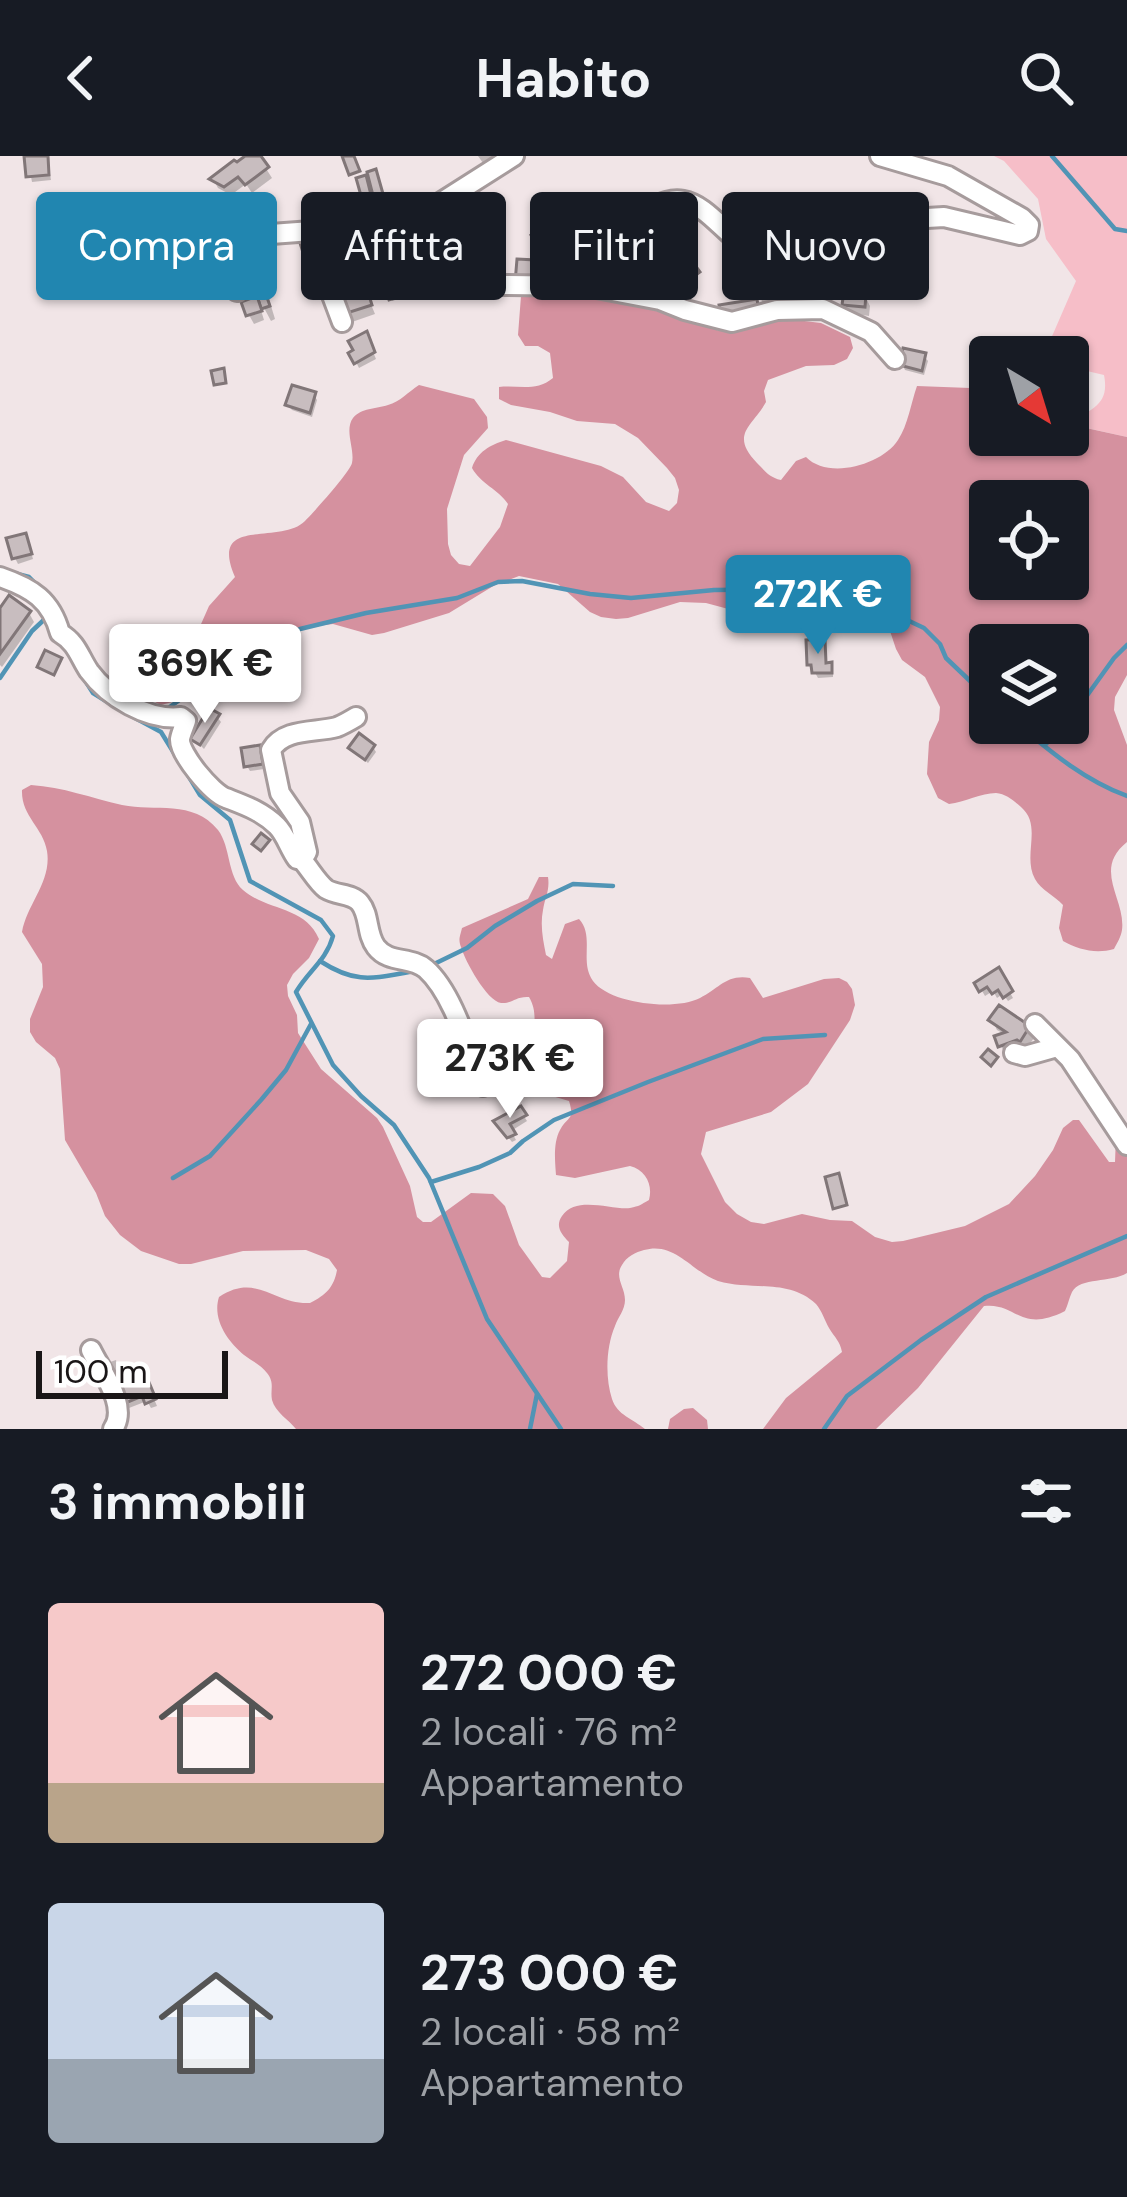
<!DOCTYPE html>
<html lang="it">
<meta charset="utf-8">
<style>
:root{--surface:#171b24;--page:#242831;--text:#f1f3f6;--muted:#9ea1a6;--accent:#2186b0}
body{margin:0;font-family:"DM Sans",sans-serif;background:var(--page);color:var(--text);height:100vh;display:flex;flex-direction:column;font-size:45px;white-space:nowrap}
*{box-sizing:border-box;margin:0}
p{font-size:39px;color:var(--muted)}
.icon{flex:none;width:66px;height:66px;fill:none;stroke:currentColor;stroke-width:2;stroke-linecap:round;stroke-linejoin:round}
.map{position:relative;height:1273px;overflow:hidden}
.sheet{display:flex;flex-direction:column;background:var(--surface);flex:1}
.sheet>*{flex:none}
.banner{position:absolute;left:36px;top:36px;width:1056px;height:108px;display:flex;gap:24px}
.needle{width:78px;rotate:142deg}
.tools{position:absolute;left:969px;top:180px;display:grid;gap:24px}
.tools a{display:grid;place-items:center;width:120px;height:120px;border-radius:12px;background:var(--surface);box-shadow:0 3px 9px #0004;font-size:60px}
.scale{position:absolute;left:36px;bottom:30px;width:192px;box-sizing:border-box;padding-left:12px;border:6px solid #1a1617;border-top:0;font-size:33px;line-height:42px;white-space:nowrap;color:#1a1617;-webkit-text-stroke:9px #fff;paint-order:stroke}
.price{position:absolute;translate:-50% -102px;padding:0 27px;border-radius:12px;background:#fff;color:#222;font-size:39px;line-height:78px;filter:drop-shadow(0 3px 6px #0008)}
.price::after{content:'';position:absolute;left:50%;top:72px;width:36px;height:27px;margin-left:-18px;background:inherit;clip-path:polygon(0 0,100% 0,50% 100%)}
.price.active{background:var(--accent);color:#fff}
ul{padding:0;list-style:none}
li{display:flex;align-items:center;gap:36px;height:300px;padding:0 48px}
li span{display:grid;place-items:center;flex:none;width:336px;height:240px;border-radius:12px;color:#555}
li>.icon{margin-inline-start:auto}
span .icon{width:144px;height:144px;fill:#fffc;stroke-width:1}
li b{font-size:51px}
h2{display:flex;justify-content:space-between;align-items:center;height:144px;padding:0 48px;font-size:51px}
.tag{padding:0 42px;border-radius:12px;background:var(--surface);box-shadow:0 3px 9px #0004;font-size:42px;line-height:108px}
.tag.active{background:var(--accent);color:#fff}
header{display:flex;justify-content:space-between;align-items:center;height:156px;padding:0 48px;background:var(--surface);font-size:54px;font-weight:700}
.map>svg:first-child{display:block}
</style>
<header><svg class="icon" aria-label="back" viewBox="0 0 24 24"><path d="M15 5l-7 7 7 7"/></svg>Habito<svg class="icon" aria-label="search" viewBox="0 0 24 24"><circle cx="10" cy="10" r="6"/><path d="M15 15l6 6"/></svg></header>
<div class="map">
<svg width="1127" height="1273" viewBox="0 0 1127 1273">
<rect width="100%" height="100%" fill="#f1e5e7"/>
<path fill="#f6bec8" d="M994,0H1127V281L1069,268C1091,252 1110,250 1104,219L1087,215L1068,217V201H1043L1076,125L1046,83L1038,43L1004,5Z"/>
<g fill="#d5919f" fill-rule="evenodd">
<path d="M559,137L606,142L672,159L720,175L764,165L788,163L821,167L850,181L853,192L847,203L834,209L806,210L768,224L764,235L766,246C753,270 729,278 757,307C766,316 769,321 781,324L796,305L806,301C828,324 882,309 898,284C908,269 911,247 917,230L970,232L990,238V279H1068V268L1127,281V519L1115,541L1114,554L1127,589V686C1092,714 1126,743 1122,774C1121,781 1117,787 1114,793C1096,798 1079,794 1063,785L1059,772L1063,749C1055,740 1041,734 1035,723C1022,699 1043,670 1021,651C1013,644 1006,638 996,637C981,637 965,646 949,648L938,642L927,618L929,586L939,564L940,551L925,521L902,504L896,493L884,457L872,450L859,449L832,452L819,449L809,441L796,440L770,445L757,451L732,454L706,447L680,446L628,462L616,463L601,461L590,456L558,428L519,420L495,429L449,457L384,477L372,479L333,468L293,473L187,542L161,549L149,543L154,532L194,484L209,450L235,421C208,359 280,390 305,365C313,357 350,316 352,307C355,293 344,274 353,262C361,252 376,253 388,249C400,246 408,236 419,229L474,243L487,261L488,272L464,299L447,353L448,388L451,399L459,408L470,410L500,371L508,348C498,333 481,328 472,312C477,296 490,289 506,284L601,310L623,321L646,346L669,355L677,347L679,334L675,322L667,312L638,282L615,268L577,265L550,256L511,249L499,243V231C519,229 536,236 553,222L550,197L538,190H525L518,179L521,140ZM990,345H1068V423H990ZM990,489H1068V567H990Z"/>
<path d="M31,629C63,631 91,642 122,649C155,656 193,643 218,674C231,691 227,720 243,734C267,755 305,750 319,783L309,802L293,818L287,829L288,840L297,859L298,877L321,913L377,962L383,971L410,1030L417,1061L423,1066H431L471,1037L493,1038L505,1050L519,1089L542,1121L550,1122L567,1105L569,1086C561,1078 555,1070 562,1060C576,1039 611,1054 630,1052C640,1050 640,1049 649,1044C653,1029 646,1014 630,1010L575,1022L556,1019C555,1005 553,987 560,974C568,959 575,965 569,945L552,940C541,922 535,902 534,881C534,865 537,855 529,841C515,840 513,848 501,847C487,845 465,805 461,791C458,783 460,781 462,772L528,743L539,721H548C550,734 545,741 543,754C540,769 543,784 546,799L552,803L565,768L579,763C595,780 579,806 593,825C610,848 675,855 700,842C719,833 726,818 750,822L763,842L824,823L839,822L847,826L852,833L855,849L850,864L808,928L771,956L706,976L701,998L725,1046L737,1058L751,1066L764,1068L802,1058L830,1064L852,1065L875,1081L892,1086L903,1085L965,1070L1009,1048L1035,1020L1053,994L1063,972L1073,964H1079L1109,1006H1115L1116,980L1127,973V1117C1111,1127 1080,1121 1072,1136C1069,1142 1068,1149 1065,1155C1020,1178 1016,1146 984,1150L918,1232L876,1273H763L786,1242L842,1196C840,1185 835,1182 829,1172C825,1165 822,1155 816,1148C788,1122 751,1135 718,1125C692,1116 675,1085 644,1094C636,1096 626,1101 622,1109C614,1121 625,1131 625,1144C625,1154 618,1161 615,1170C606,1191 605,1221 612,1243C617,1259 633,1263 645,1273H296C289,1264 275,1256 272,1244C270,1233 275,1227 267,1217C261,1209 252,1205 244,1199C227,1185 212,1163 219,1141C257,1116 274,1149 310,1147C326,1139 334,1131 337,1114L329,1103L306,1094L243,1095L191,1108H179L141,1095L120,1079L105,1060L96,1037L65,984L60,913L55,902L36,886L30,876V863L43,831L42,808L22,776C27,748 52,725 47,695C43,671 21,660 22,634Z"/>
<path d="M693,1252L707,1264L708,1273H668L670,1263L684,1253Z"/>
</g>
<g fill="#0003">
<path d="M27,0H47L51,24L32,26Z"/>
<path d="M250,0H258L272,22L252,37L246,28L231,39L218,32L213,23Z"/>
<path d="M478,0H510L488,14Z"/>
<path d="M375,17L386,55L370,62L360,23Z"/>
<path d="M683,55L691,74L660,89L637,117L628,113L625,109L615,136L603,127L622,96L625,101L643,77Z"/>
<path d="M443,68L449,84L434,89L430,83Z"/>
<path d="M224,86L229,95L228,110L210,109L204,100Z"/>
<path d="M417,89L432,133L392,145L390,141L383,144L380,135L386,133L381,118L386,116L381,100Z"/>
<path d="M250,94L258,107L275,163L271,165L263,150L260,151L264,164L254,168L249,159V146L243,136L239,112L250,132L253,131L248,116L252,115Z"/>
<path d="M378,101V115L372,117L368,104Z"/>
<path d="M363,117L369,129L354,134L356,140L370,146L375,158L352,166L336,127Z"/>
<path d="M844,130L847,136L865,140L870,150L869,160L850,157L844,147L838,146L857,148L835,139Z"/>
<path d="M786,136L791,145L763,155L761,140Z"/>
<path d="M368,184L376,203L359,212L352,198Z"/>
<path d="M924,200L928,205L924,219L905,214L902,208Z"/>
<path d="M314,239L317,244L312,261L292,254L288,249Z"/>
<path d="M28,386L33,403L18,408L15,402Z"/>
<path d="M0,457H29L34,466L2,511L0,509Z"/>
<path d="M823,486L826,492L827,509L833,515V521L818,522L810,508Z"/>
<path d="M217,561L221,566L204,593L194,583Z"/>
<path d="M373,591L376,596L368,607L351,592Z"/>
<path d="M259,593L264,613L250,615L247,610Z"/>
<path d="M998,815L1013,842L1008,845L1003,838L997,842L993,835L985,840L978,828Z"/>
<path d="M992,864L1028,873L1034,882L1026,893L1006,899L1001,890L1006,879L997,874Z"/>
<path d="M520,954L527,965L511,975L516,984L512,986L500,971Z"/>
<path d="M116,1204L119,1215L113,1216L110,1206Z"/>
<path d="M143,1217L157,1250L151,1252L147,1245L129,1252L120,1234Z"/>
</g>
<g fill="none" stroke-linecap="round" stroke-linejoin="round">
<g stroke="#5194b5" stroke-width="4.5">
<path d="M1052,0L1115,73L1127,75"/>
<path d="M10,416L29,421L37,429"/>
<path d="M74,507L93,537L114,550"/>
<path d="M0,522L32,475L48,460"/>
<path d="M167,553L256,489L300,473L366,457L457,442L498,426L522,425L590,438L631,442L714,434L801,433L843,441L890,456L924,472L940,488L946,502L990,544"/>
<path d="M124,556L161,576L177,602"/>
<path d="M1068,566L1114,502L1127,489"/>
<path d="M1016,567C1051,596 1084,624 1127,640"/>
<path d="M1046,588L1067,567"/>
<path d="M183,611L200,639L230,664L250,725L321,764L333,780C326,805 309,814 296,836L333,909L361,940L394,969L429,1022L487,1163L561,1273"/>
<path d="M320,805C357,829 373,822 415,815"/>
<path d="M432,809L467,792L495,770L537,745L573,728L613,730"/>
<path d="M173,1022L210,1000L261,944L286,914L311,868"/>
<path d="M431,1026L479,1011L510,997L523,985L554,964L648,926L763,883L825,879"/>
<path d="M530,1273L537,1238"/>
<path d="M824,1273L847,1240L921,1184L986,1141L1127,1080"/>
</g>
</g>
<g fill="#c8bdbf" stroke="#817678" stroke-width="3">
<path d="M24,0H48L49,19L26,21Z"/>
<path d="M245,0H261L269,11L245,29L238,21L224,31L209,23L234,4L237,6Z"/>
<path d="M342,0H354L360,15L349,19Z"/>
<path d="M376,13L387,52L377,55L367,16Z"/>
<path d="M366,19L376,59L367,61L356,22Z"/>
<path d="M224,45L230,49L221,63L216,60L211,67L205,63L215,49L220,52Z"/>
<path d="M356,46L361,59L332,71L327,58Z"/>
<path d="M672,49L674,54L684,51L688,64L655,79L642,95L629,86L640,76L638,65Z"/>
<path d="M442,59L448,78L428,85L421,66Z"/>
<path d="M238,61L253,82L244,88L237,79L226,73Z"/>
<path d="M555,66L561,77L537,90L531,79Z"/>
<path d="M203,78L226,83L224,102L201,100Z"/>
<path d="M325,78L332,97L306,106L300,87Z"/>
<path d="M418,85L423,101L382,114L377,98Z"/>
<path d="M629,86L642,95L632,109L619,104Z"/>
<path d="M251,91L262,120L252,124L242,94Z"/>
<path d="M616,98L621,100L610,127H600L602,115L610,100L614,102Z"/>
<path d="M423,101L428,116L382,130L377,116Z"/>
<path d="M689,101L700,116L685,127L679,120L685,115L683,112L677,116L673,113Z"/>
<path d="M517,103L535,104L533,128L515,127Z"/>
<path d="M248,113L252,124L260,121L270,150L261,153L257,140L253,141L244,114Z"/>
<path d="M428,116L433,131L389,144L384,130Z"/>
<path d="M350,119L356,137L367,133L372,149L344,158L332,125Z"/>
<path d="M845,127L843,143L832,141L831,128Z"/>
<path d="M788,132L790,151L771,154L768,135Z"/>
<path d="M844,135L866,138L865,151L842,149Z"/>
<path d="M257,140L262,155L246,160L241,146Z"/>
<path d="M757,143L759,156L721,161L719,149Z"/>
<path d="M367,175L375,196L354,208L348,197L353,194L348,185Z"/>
<path d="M903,192L926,197L922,215L899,209Z"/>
<path d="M224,212L226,227L214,229L211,215Z"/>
<path d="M292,229L316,236L310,257L285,249Z"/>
<path d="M26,377L32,398L12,403L6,382Z"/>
<path d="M9,439L31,455L0,498V452Z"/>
<path d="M825,483L826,507L832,506V517H812L811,509H807L806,484Z"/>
<path d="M45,494L62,502L54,519L37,511Z"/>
<path d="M209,552L220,558L200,589L190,583Z"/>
<path d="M359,577L375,589L365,604L348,592Z"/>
<path d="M260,589L263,608L244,611L241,592Z"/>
<path d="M261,677L270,684L261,695L252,688Z"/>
<path d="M999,811L1013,835L1003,842L998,834L992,838L987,831L979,836L974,827Z"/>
<path d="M999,849L1030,870L1020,886L1017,884L998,891L994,880L1006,876L988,864Z"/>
<path d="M988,893L998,901L991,910L981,901Z"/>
<path d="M521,950L527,959L510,968L516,978L507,982L493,965Z"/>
<path d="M839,1017L847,1049L833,1053L825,1021Z"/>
<path d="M141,1208L146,1219L130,1226L125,1214Z"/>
<path d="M146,1219L156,1243L145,1248L142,1240L123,1248L116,1232Z"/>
</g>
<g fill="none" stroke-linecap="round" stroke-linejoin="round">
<g stroke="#a69b9c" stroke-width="24">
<g id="minor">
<path d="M504,129L586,130L660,144L685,154L732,166L777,154L823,153L871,176L895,203"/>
<path d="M579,129C588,105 611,89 628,71C700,1 713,89 773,104L818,89L927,62L944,61L1020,79L1028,75L1029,69L1022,62L948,20L880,0"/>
<path d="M237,135L229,108L238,94L271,78L407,68L514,0"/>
<path d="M342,166L327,126L364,113L360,100L400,79L407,68"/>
<path d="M0,421C32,432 51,444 60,477C77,487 79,500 89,515C108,541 148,565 181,561L186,565C184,571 181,577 180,583C179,598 212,637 226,642C244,649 262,655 277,670C286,679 289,692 297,703L302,704L307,696L300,666L280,637L271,594C284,572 315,577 337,571C342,569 351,564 356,561"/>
<path d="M302,704C310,713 317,726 326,733C337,740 352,737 360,747C370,759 366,778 376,791C389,808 411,800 426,813C454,838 469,896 483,930"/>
<path d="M1035,868L1070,903L1127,989"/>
<path d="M1014,897L1025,900L1057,891"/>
<path d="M91,1194C102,1217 129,1250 113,1273"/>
</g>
</g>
<use href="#minor" stroke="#fff" stroke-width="18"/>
</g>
</svg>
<div class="tools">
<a><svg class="needle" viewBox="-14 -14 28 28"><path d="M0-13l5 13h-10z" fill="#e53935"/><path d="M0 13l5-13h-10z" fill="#9ea1a6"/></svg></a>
<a><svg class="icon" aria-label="locate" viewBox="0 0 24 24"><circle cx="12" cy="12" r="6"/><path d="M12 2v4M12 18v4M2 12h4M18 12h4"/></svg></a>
<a><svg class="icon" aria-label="layers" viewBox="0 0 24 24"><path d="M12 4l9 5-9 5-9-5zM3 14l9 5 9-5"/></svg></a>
</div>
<div class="scale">100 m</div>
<b class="price active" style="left:818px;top:501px">272K €</b>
<b class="price" style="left:205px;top:570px">369K €</b>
<b class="price" style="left:510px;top:965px">273K €</b>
<div class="banner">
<a class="tag active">Compra</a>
<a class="tag">Affitta</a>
<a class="tag">Filtri</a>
<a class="tag">Nuovo</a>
</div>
</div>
<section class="sheet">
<h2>3 immobili<svg class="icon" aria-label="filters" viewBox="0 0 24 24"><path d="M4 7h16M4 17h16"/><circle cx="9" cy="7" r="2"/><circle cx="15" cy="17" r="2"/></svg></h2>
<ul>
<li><span style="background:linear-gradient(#f6c9c9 75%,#b9a48a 0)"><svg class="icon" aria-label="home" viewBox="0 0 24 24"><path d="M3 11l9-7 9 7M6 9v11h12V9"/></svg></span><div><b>272 000 €</b><p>2 locali · 76 m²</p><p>Appartamento</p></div></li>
<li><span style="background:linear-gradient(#c9d6e8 65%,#9aa5b1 0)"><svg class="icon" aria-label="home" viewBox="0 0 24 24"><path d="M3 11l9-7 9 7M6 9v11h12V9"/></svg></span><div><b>273 000 €</b><p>2 locali · 58 m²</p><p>Appartamento</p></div></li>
</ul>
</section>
